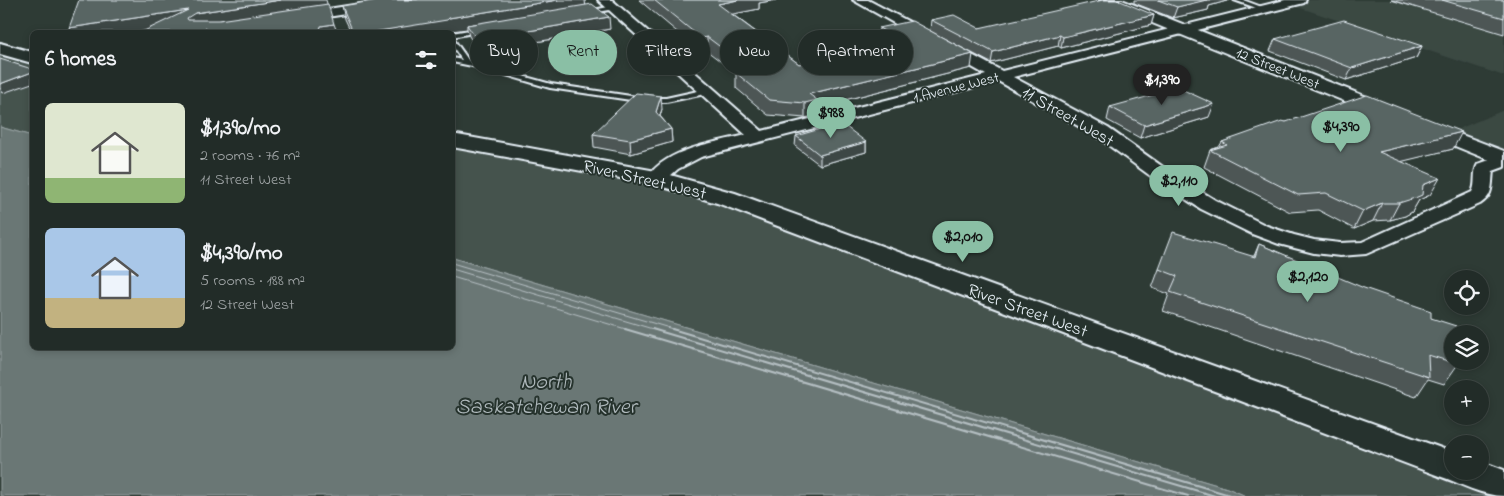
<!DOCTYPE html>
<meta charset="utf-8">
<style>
:root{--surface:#222c28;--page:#2e3834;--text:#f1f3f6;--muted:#a2a7a8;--line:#3f4845;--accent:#8abfa5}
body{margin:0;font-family:"Indie Flower",sans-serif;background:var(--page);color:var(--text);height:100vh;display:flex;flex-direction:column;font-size:19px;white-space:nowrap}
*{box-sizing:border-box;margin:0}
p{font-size:16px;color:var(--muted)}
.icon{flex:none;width:28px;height:28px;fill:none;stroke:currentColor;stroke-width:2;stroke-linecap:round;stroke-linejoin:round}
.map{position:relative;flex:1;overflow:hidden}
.panel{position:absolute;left:30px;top:30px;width:425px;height:320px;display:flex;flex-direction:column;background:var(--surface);border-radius:8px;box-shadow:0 2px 8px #0003,0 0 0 1px var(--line)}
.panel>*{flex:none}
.hud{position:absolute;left:470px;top:30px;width:475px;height:45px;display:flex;gap:10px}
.controls{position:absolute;left:1444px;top:270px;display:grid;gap:10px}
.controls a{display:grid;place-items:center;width:45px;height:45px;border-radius:50%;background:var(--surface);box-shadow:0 2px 8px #0003,0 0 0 1px var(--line);font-size:25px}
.price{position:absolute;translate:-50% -42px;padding:0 11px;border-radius:18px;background:var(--accent);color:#111;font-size:16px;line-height:32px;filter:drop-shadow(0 1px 2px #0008)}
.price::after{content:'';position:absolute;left:50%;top:30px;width:15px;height:11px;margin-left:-8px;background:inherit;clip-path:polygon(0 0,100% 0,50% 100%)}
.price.current{background:#222;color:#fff}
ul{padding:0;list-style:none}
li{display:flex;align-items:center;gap:15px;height:125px;padding:0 15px}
li span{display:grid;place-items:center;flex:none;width:140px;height:100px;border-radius:8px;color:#555}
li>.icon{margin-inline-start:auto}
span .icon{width:60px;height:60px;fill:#fffc;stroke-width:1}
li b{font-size:21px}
h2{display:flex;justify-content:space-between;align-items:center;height:60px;padding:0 15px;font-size:21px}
.tag{padding:0 18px;border-radius:22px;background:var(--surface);box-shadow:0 2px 8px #0003,0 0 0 1px var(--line);font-size:18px;line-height:45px}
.tag.current{background:var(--accent);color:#111}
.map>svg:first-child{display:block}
</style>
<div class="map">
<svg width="1504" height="496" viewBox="0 0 1504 496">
<rect width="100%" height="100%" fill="#2e3b35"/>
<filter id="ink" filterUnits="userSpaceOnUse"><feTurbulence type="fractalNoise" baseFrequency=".02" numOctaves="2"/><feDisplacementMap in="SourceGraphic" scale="10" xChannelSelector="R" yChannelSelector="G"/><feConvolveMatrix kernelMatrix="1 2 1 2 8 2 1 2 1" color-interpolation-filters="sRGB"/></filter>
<g filter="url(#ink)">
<g fill="#3b4843">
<path d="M1300,0H1504V76L1286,3Z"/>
<path d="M1504,110V159L1444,135Z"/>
</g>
<g fill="#45524e" stroke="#96a2a3">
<path d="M0,41L32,54V136L0,127Z"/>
<path d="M452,137L647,172L1504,496H1246L1227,488L453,258Z"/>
</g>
<path fill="#6b7775" stroke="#9da8a9" d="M0,127L32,136V348H452L453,258L1227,488L1246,496H0Z"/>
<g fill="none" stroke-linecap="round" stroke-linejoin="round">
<g stroke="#b6c0c4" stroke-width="1">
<path d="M452,263L676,330"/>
<path d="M452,269L656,330"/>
<path d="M452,277L629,330"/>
</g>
<g stroke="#b6c0c4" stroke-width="2">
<path d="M625,329L1188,496"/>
<path d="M652,329L1215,496"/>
<path d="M672,329L1233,496"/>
</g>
<g stroke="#e8f1f8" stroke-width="4">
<g id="service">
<path d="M1234,0H1243L1267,9L1262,10Z"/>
<path d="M613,6L616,8L615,9L587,14L584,12Z"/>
<path d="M481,28L483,29V31L452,37V33Z"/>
<path d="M452,37L469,61L551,84L644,98H666L707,89L711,91L710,93L666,102H644L550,88L482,68L452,62V58L462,60L452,45Z"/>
</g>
</g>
<g stroke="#e8f1f8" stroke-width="4">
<g id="minor">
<path d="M386,0H416L410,4L302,21L295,17L302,13Z"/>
<path d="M598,0H612L762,131L986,75L853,0H868L1002,71L1285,0H1306L1304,3L1013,77L1108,128L1170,172L1215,200L1267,226L1294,235L1314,240L1340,243L1362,242L1472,192C1477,184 1472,173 1478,164L1504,155V167L1493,171C1491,186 1494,195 1480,204L1366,254L1340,256L1314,253L1279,244L1252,234L1201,209L1156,180L1096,136L998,81L701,157L678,169L663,182L656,184L649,182L647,178C667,148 714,143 746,135Z"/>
</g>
</g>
<g stroke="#e8f1f8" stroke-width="4">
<g id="tertiary">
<path d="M1100,0H1122L1395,108L1398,112L1395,116L1388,118L1381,116L1103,3Z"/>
<path d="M0,43L32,52V63L0,54Z"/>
<path d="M1425,121L1504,151V166L1418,131L1414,127L1418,123Z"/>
<path d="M452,134L656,171L735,193L1452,452V471H1480V461L1504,470V496C1482,496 1460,483 1439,476L717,203L653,184L452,147Z"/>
</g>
</g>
<use href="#service" fill="#26332d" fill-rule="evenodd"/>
<use href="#minor" fill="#26332d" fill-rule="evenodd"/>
<use href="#tertiary" fill="#26332d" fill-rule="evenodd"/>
</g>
<g fill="#4d5755" stroke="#e8f1f8">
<path d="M639,0H776L759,3V9L732,14L799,64L882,44L878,42L879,28L971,68L817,107V115L805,118L768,115L736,88V73L707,51L701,52Z"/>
<path d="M1134,0H1230L1209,6L1208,10L1173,18L1134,3Z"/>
<path d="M1391,0H1504V34Z"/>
<path d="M585,5L610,29L479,52L469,36L467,29L452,31L451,32H351L345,19L342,6Z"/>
<path d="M1154,15L1151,25L1061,48L1058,46L991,63L930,31L931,20L979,28Z"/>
<path d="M1275,39L1422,46L1416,58L1346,80L1270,51Z"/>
<path d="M1110,107L1209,117L1140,138L1107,120Z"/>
<path d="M662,109L660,116L671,129L672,142L631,154L594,147L593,134Z"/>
<path d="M1286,122L1453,149L1401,161L1430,195L1419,200L1412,212L1405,216L1390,220L1373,221L1354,229L1318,210L1290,212L1204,167L1210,150L1219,147L1222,142Z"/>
<path d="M796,136L866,142V152L820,165L795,146Z"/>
<path d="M1259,244L1431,318L1458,364L1444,384L1428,379L1416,397L1163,311L1169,294L1152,288L1159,269L1254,256Z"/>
</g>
<g fill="#3e4745" stroke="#e8f1f8">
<path d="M281,0H326L328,7L189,25L137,32H71L69,28L188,10L195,13Z"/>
<path d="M558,0H585L586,9L467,25V29L452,31L451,32H373L449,18Z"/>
<path d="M738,0H776L759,3V9L718,17V4Z"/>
<path d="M1204,0H1230L1209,6L1208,10L1173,18L1177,7Z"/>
<path d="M1154,15L1151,25L1061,48L1063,37Z"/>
<path d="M609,17L610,29L479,52L477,40Z"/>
<path d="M334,24L337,32H316L321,26Z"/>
<path d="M206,28L208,32H193Z"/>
<path d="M1060,35L1058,46L991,63L993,52Z"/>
<path d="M707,37V51L701,52V38Z"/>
<path d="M1422,46L1416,58L1346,80L1352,68Z"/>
<path d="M973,54L971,68L817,107V115L805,118V103L809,94Z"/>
<path d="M32,72V83L3,93L0,88V84Z"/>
<path d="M661,96L662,109L657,125L656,112Z"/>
<path d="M1214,104L1209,117L1140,138L1144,125Z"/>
<path d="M671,129L672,142L631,154L630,140Z"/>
<path d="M1462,132L1453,149L1371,169L1379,152Z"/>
<path d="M866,142V152L820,165V155Z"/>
<path d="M1440,178L1430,195L1419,200L1412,212L1405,216L1390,220L1399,203L1423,185Z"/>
<path d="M1382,203L1373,221L1354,229L1363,211Z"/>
</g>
<g fill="#596563" stroke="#e8f1f8">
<path d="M79,0H281L195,13L187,18L188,20H219L328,4L334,24L321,26L320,30L316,32H206V28L193,32H142L188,10L69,28Z"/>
<path d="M378,0H558L449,18L447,20L373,32H353L342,6Z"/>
<path d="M654,0H738L718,4L799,64L900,40L879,28L912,21L973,54L809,94L817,100L805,103L769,100L736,73L751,70L707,37L701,38Z"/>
<path d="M1103,0H1118L1154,15L1063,37L1060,35L993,52L931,20L954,15L979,28Z"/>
<path d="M1158,0H1207L1177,7Z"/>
<path d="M1442,0H1504V18Z"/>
<path d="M592,4L609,17L477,40L467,25Z"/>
<path d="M1344,20L1422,46L1352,68L1275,39Z"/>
<path d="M0,59L32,69V72L0,84Z"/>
<path d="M1179,88L1214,104L1144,125L1110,107Z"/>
<path d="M636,93L661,96L656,112L671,129L630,140L593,134Z"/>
<path d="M1367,95L1462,132L1379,152L1440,178L1423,185L1422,195L1415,198L1399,203H1382L1363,211L1326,193L1298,195L1210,150L1227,145L1222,142L1282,121L1286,122Z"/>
<path d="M841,123L866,142L820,155L796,136Z"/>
<path d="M1173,232L1255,257L1259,244L1364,288L1431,311V318L1456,326V334H1452V361H1457L1458,364L1428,355L1429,377L1170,292L1177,276L1159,269Z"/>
</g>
</g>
<g text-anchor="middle" stroke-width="4" stroke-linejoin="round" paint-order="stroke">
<g font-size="15" fill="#e8f1f8" stroke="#26332d">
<text transform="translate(1278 68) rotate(22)" y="5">12 Street West</text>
<text transform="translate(956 87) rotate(-14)" y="5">1 Avenue West</text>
</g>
<g font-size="18" fill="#e8f1f8" stroke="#26332d">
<text transform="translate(1068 116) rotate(30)" y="6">11 Street West</text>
<text transform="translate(645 179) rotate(13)" y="6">River Street West</text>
<text transform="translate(1028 310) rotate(20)" y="6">River Street West</text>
</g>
<g font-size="22" font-style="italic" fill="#b0babd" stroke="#26332d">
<text x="546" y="388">North<tspan x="546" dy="25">Saskatchewan River</tspan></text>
</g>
</g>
</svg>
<div class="controls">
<a><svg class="icon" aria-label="locate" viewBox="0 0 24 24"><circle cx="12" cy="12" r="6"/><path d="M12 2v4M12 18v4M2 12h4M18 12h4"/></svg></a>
<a><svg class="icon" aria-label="layers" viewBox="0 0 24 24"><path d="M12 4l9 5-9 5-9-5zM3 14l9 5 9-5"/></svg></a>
<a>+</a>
<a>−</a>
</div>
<b class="price current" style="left:1162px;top:106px">$1,390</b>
<b class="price" style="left:831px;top:139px">$988</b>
<b class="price" style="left:1341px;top:153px">$4,390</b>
<b class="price" style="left:1179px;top:207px">$2,110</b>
<b class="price" style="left:963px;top:263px">$2,010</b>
<b class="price" style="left:1308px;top:303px">$2,120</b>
<div class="hud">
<a class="tag">Buy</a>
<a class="tag current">Rent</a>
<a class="tag">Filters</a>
<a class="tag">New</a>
<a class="tag">Apartment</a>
</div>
<section class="panel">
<h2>6 homes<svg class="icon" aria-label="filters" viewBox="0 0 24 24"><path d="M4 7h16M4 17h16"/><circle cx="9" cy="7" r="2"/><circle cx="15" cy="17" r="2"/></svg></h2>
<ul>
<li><span style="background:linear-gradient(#dfe7d0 75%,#8fb573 0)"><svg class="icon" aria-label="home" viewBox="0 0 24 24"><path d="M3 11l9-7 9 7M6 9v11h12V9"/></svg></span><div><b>$1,390/mo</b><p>2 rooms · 76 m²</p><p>11 Street West</p></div></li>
<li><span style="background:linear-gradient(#a9c7e8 70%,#c2b280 0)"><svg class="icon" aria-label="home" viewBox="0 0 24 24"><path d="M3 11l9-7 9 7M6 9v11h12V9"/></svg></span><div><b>$4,390/mo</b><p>5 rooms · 188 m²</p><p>12 Street West</p></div></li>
</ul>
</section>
</div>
